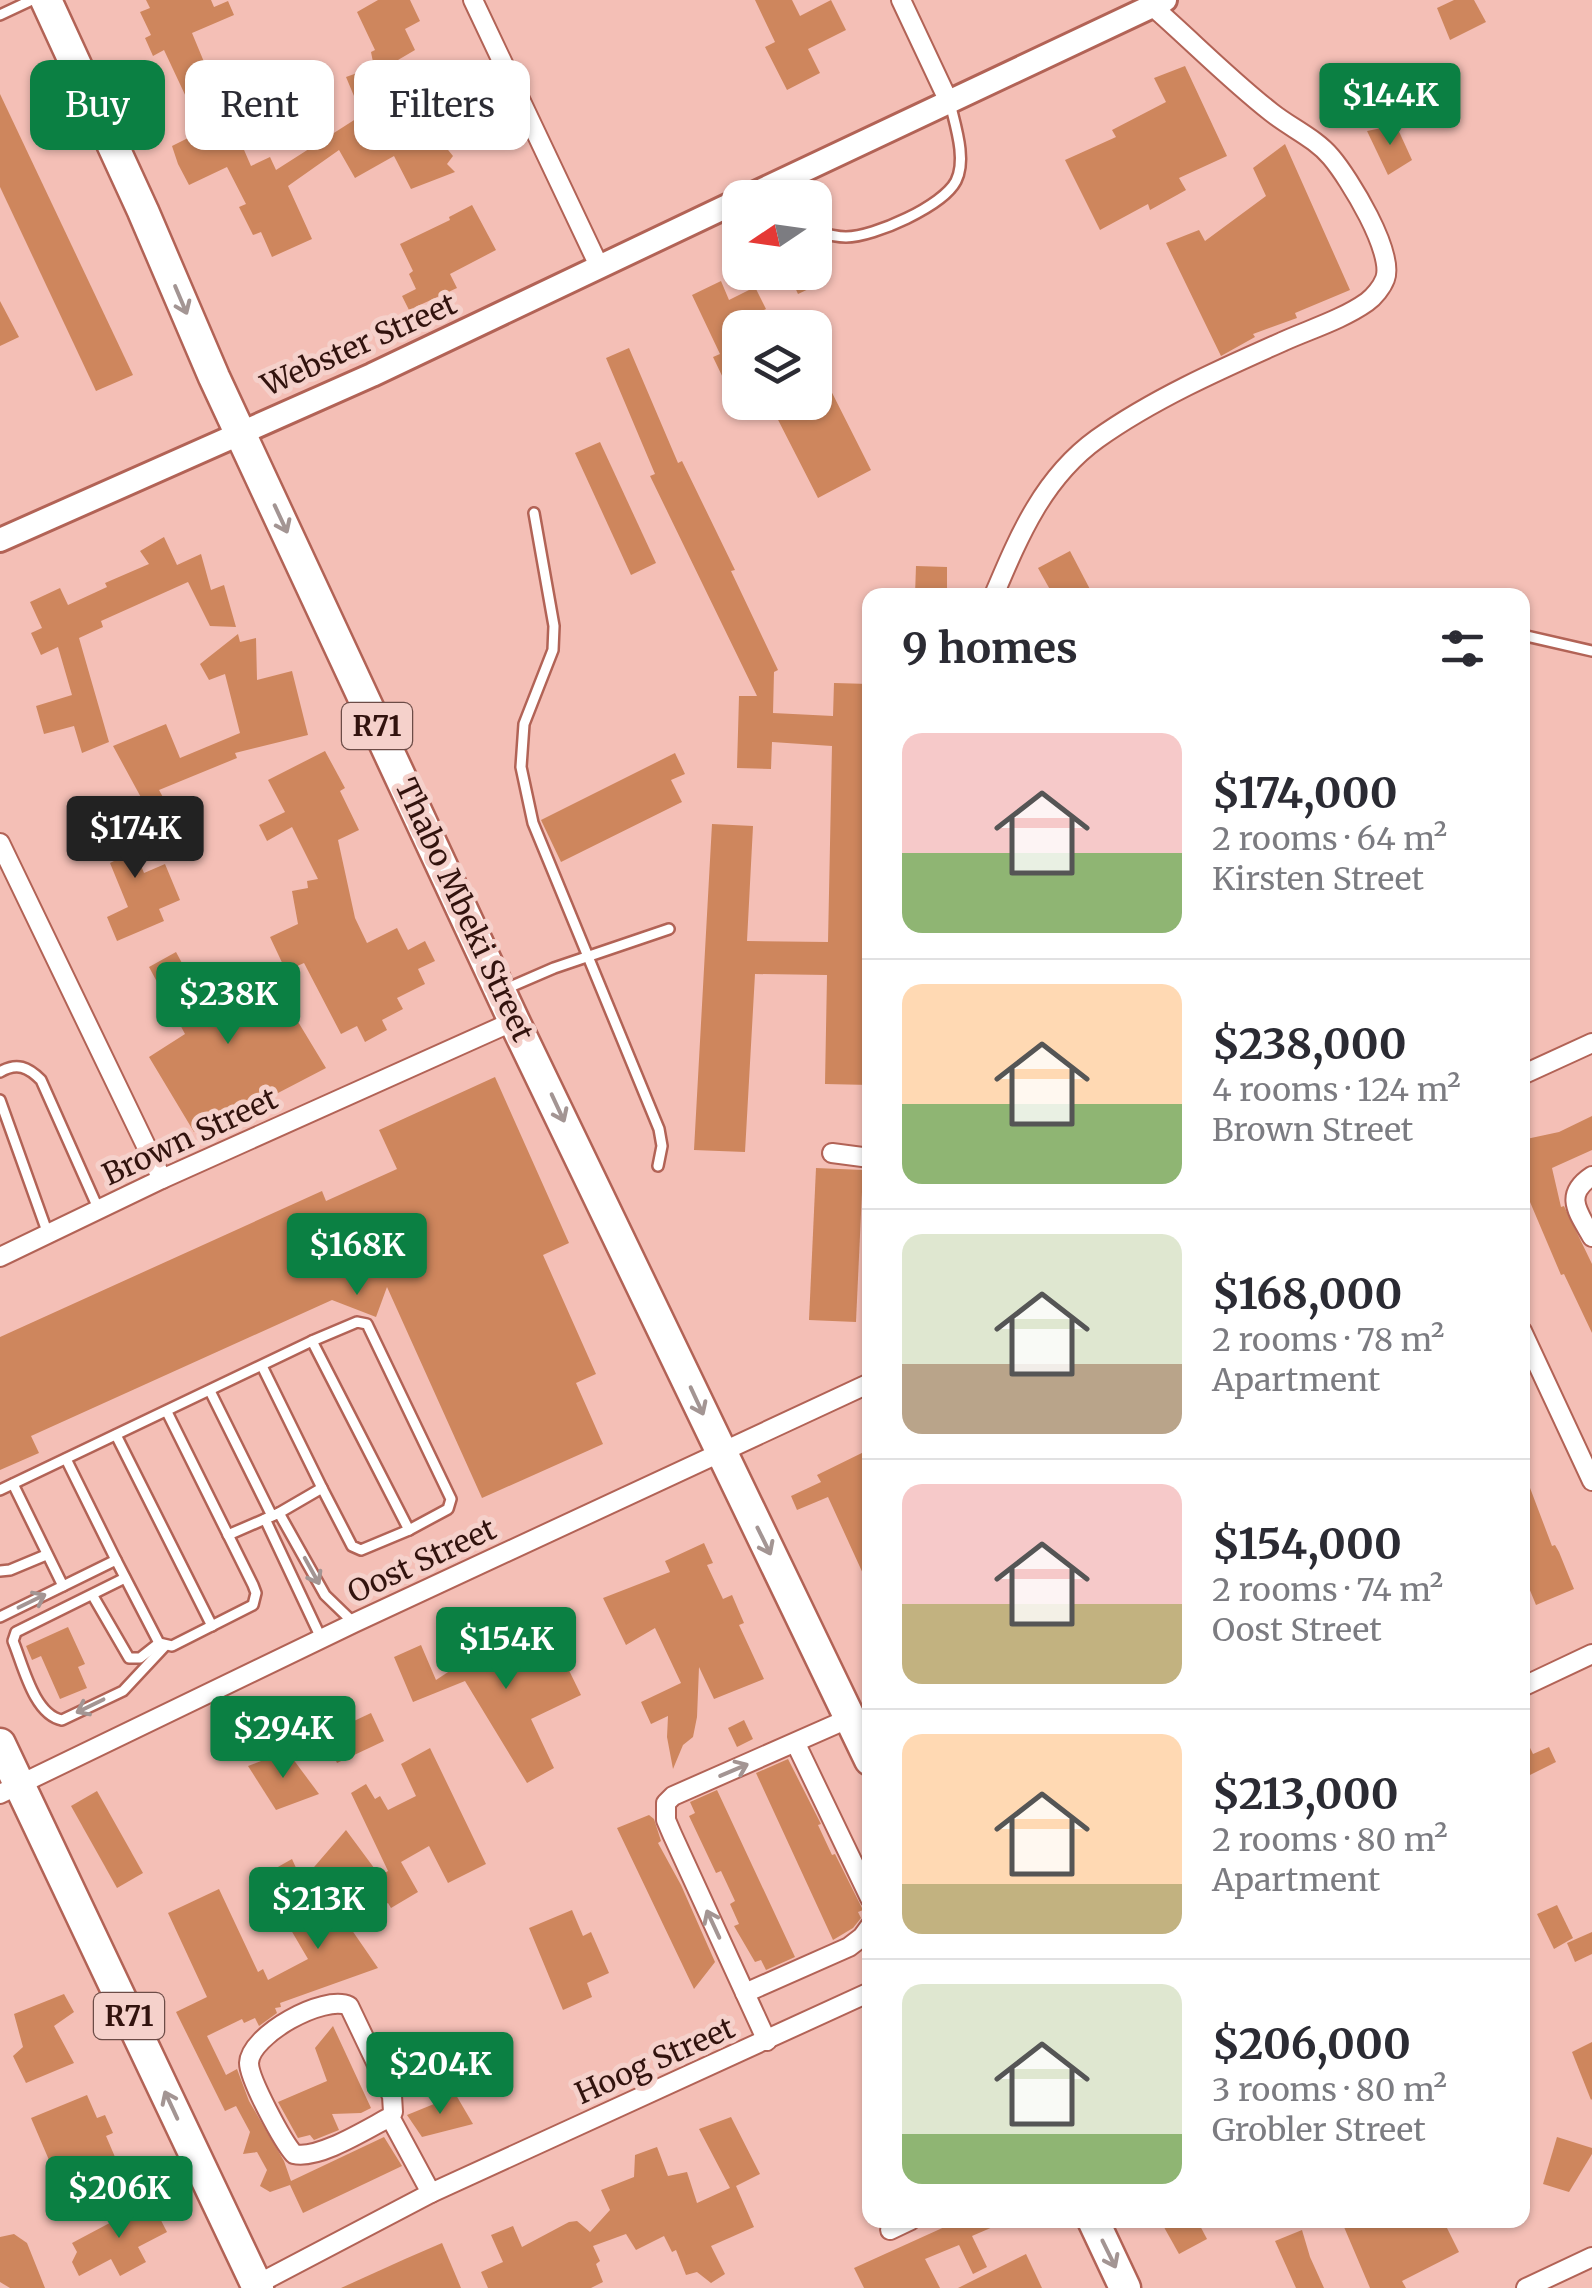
<!DOCTYPE html>
<meta charset="utf-8">
<style>
:root{--surface:#fff;--page:#f7f7f7;--text:#2b2b33;--muted:#7c7c81;--line:#e1e1e2;--accent:#0b8043}
body{margin:0;font-family:Merriweather,serif;background:var(--page);color:var(--text);height:100vh;display:flex;flex-direction:column;font-size:38px;white-space:nowrap}
*{box-sizing:border-box;margin:0}
p{font-size:32px;color:var(--muted)}
.icon{flex:none;width:55px;height:55px;fill:none;stroke:currentColor;stroke-width:2;stroke-linecap:round;stroke-linejoin:round}
.map{position:relative;flex:1;overflow:hidden}
.details{position:absolute;left:862px;top:588px;width:668px;height:1640px;display:flex;flex-direction:column;background:var(--surface);border-radius:20px;box-shadow:0 2px 8px #0004}
.details>*{flex:none}
.top-card{position:absolute;left:30px;top:60px;width:682px;height:90px;display:flex;gap:20px}
.needle{width:65px;rotate:257deg}
.buttons{position:absolute;left:722px;top:180px;display:grid;gap:20px}
.buttons a{display:grid;place-items:center;width:110px;height:110px;border-radius:20px;background:var(--surface);box-shadow:0 2px 8px #0004;font-size:50px}
.price{position:absolute;translate:-50% -85px;padding:0 22px;border-radius:10px;background:var(--accent);color:#fff;font-size:32px;line-height:65px;filter:drop-shadow(0 2px 5px #0008)}
.price::after{content:'';position:absolute;left:50%;top:60px;width:30px;height:22px;margin-left:-15px;background:inherit;clip-path:polygon(0 0,100% 0,50% 100%)}
.price.active{background:#222;color:#fff}
ul{padding:0;list-style:none}
li{display:flex;align-items:center;gap:30px;height:250px;padding:0 40px}
li+li{border-top:2px solid var(--line)}
li span{display:grid;place-items:center;flex:none;width:280px;height:200px;border-radius:20px;color:#555}
li>.icon{margin-inline-start:auto}
span .icon{width:120px;height:120px;fill:#fffc;stroke-width:1}
li b{font-size:42px}
h2{display:flex;justify-content:space-between;align-items:center;height:120px;padding:0 40px;font-size:42px}
.tag{padding:0 35px;border-radius:20px;background:var(--surface);box-shadow:0 2px 8px #0004;font-size:35px;line-height:90px}
.tag.active{background:var(--accent);color:#fff}
.map>svg:first-child{display:block}
</style>
<div class="map">
<svg width="1592" height="2288" viewBox="0 0 1592 2288">
<rect width="100%" height="100%" fill="#f4bfb6"/>
<g fill="#ce865d">
<path d="M146,0H211L214,7L228,1L234,15L192,33L224,110L268,89L280,116L238,136L251,166L270,157L276,170L362,115L346,77L374,67L371,52L375,50L357,12L378,0H410L420,21L405,29L415,50L398,60L409,83L404,85L437,148L444,145L453,156L447,164L455,172L411,189L394,156L355,178L339,150L288,186L312,239L272,257L261,232L253,235L239,207L246,204L227,167L189,185L178,164L172,146L202,131L164,50L153,56L145,38L151,35L140,12L150,8Z"/>
<path d="M755,0H792L800,16L831,0L846,30L808,49L820,73L787,90L765,47L775,42Z"/>
<path d="M1454,0H1474L1486,22L1450,40L1437,8Z"/>
<path d="M1185,66L1227,156L1179,178L1186,190L1150,210L1148,204L1100,230L1065,160L1116,137L1112,130L1166,102L1154,78Z"/>
<path d="M0,94L133,375L96,391L0,187Z"/>
<path d="M1396,125L1412,160L1388,175L1367,131Z"/>
<path d="M1285,144L1350,290L1295,313L1297,318L1253,334L1255,337L1221,356L1166,243L1199,230L1205,241L1266,196L1253,168Z"/>
<path d="M472,205L496,250L450,274L457,288L409,310L402,296L416,289L409,274L413,271L400,244L450,220L449,217Z"/>
<path d="M788,272H812L817,285L798,294Z"/>
<path d="M721,281L729,300L755,287L766,309L726,328L740,357V375L725,382L713,357L720,354L692,295Z"/>
<path d="M0,301L19,337L0,346Z"/>
<path d="M629,348L678,463L682,461L735,570L731,571L778,670L774,672L773,713L833,716L834,683L870,684V1085L825,1084L827,975L755,974L745,1152L694,1150L712,824L753,826L747,941L828,942L832,746L772,742L771,769L737,768L739,696H757L650,476L655,474L606,358Z"/>
<path d="M815,359L871,470L818,498L773,410L787,402H815Z"/>
<path d="M600,442L656,563L631,575L575,453Z"/>
<path d="M164,537L177,565L201,554L211,590L224,585L236,627L210,626L188,582L101,621L103,627L79,638L109,742L82,753L74,726L44,734L36,706L72,695L58,647L41,655L31,633L42,628L30,602L60,588L68,605L107,587L105,583L149,564L140,551Z"/>
<path d="M1070,551L1093,595H1053L1038,568Z"/>
<path d="M916,566L947,567V595H915Z"/>
<path d="M238,634L240,642L256,638L257,680L292,671L308,735L235,753L237,758L159,790L191,848L174,858L113,746L166,724L180,758L240,733L225,674L209,680L200,664Z"/>
<path d="M325,751L345,788L340,791L359,830L338,840L355,918L367,943L397,928L408,950L425,941L435,961L418,969L425,984L397,998L403,1009L382,1020L387,1030L365,1042L357,1026L341,1034L304,963L286,971L270,937L298,924L292,891L308,888L307,881L318,879L292,827L267,841L259,825L285,812L268,780Z"/>
<path d="M675,753L685,774L671,780L682,802L561,862L541,820Z"/>
<path d="M113,798L144,873L165,864L180,900L159,909L164,921L117,941L107,917L128,907L110,863L118,859L97,804Z"/>
<path d="M176,952L196,989L231,972L248,1009L280,992L326,1068L222,1122L219,1118L194,1132L149,1057L185,1034L149,967Z"/>
<path d="M495,1077L569,1243L543,1255L596,1374L576,1383L603,1444L482,1498L387,1287L376,1317L332,1300L31,1436L39,1453L0,1470V1337L322,1191L326,1201L397,1169L379,1130Z"/>
<path d="M1592,1116V1150L1552,1168L1561,1207L1564,1206L1592,1264V1333L1564,1274L1561,1275L1530,1202L1524,1203L1522,1194V1140L1559,1132Z"/>
<path d="M816,1168L863,1170L856,1322L809,1320Z"/>
<path d="M870,1449V1589L828,1497L797,1510L791,1496L821,1482L817,1475Z"/>
<path d="M1524,1472L1552,1546L1555,1545L1559,1552L1574,1589L1536,1605L1522,1571Z"/>
<path d="M704,1543L713,1563L707,1565L723,1599L732,1595L744,1623L739,1625L764,1679L714,1699L699,1667L697,1717L693,1737L683,1745L673,1769L667,1737L668,1716L651,1724L641,1702L681,1683L655,1628L626,1645L603,1598L670,1572L665,1561Z"/>
<path d="M560,1626L570,1649L561,1654L581,1695L531,1719L554,1768L527,1783L465,1681L413,1702L394,1657L421,1645L436,1680L489,1645L499,1660L548,1637L547,1632Z"/>
<path d="M68,1627L85,1664L78,1667L87,1688L60,1699L41,1656L32,1660L26,1646Z"/>
<path d="M371,1713L384,1741L337,1763L324,1735Z"/>
<path d="M744,1720L753,1739L737,1747L728,1728Z"/>
<path d="M1522,1731L1533,1754L1549,1747L1556,1762L1522,1779Z"/>
<path d="M430,1748L486,1864L448,1883L429,1846L401,1862L418,1892L391,1908L388,1903L347,1923L378,1968L280,2003L281,2007L275,2008L277,2013L259,2026L255,2018L244,2023L242,2019L207,2036L226,2075L237,2069L249,2101L284,2161L291,2181L384,2137L402,2166L303,2213L290,2185L270,2192L260,2186L267,2170L257,2152L243,2154L250,2132L236,2106L225,2111L176,2012L207,1997L168,1913L219,1889L258,1972L263,1969L268,1980L308,1959L271,1896L269,1872L292,1859L302,1881L346,1830L380,1876L388,1871L351,1793L366,1784L375,1799L380,1796L388,1810L416,1796L401,1764Z"/>
<path d="M287,1751L319,1794L276,1810L248,1766Z"/>
<path d="M788,1759L821,1824L818,1825L832,1855L835,1854L863,1910L858,1912L861,1918L853,1928L833,1940L756,1773Z"/>
<path d="M717,1790L795,1957L766,1970L761,1960L755,1962L734,1926L739,1924L730,1904L735,1901L721,1871L716,1873L689,1816L695,1813L690,1802Z"/>
<path d="M97,1791L143,1873L117,1888L71,1806Z"/>
<path d="M649,1815L654,1819L661,1841L658,1843L681,1885L715,1962L694,1989L617,1828Z"/>
<path d="M1557,1905L1573,1938L1554,1949L1537,1914Z"/>
<path d="M572,1910L583,1936L591,1932L609,1973L587,1983L592,1997L563,2010L529,1928Z"/>
<path d="M1592,1932V1954L1575,1962L1567,1943Z"/>
<path d="M64,1994L74,2012L54,2026L74,2063L26,2083L13,2056L23,2047L14,2014Z"/>
<path d="M333,2026L371,2108L361,2113L332,2114L339,2130L314,2140L310,2135L298,2138L278,2102L327,2081L315,2048Z"/>
<path d="M1592,2042V2099L1591,2100L1572,2052Z"/>
<path d="M87,2095L97,2118L105,2115L113,2133L106,2136L115,2157L58,2181L31,2118Z"/>
<path d="M456,2095L473,2124L422,2137L407,2115Z"/>
<path d="M731,2117L760,2174L736,2186L754,2227L711,2246L725,2274L711,2283L697,2272L686,2275L676,2250L672,2252L664,2236L636,2250L626,2234L593,2246L600,2261L596,2264L603,2282L591,2288H488L481,2272L503,2262L491,2235L513,2226L522,2247L569,2222L577,2221L590,2232L610,2210L601,2190L634,2177L635,2155L657,2147L668,2176L687,2172L697,2203L730,2188L699,2129Z"/>
<path d="M1557,2137L1592,2148V2154L1569,2192L1543,2184Z"/>
<path d="M151,2201L167,2232L138,2247L146,2262L120,2276L111,2259L79,2276L72,2262L77,2252L72,2243Z"/>
<path d="M960,2220H1009L972,2236L987,2267L973,2274L959,2245L925,2259L940,2288H864L854,2268Z"/>
<path d="M1160,2220H1197L1207,2239L1179,2254Z"/>
<path d="M1341,2220H1443L1459,2252L1402,2281L1406,2288H1370Z"/>
<path d="M1302,2230L1310,2257L1324,2288H1296L1275,2241Z"/>
<path d="M14,2234L27,2243L45,2288H10L0,2282V2237Z"/>
<path d="M442,2243L461,2288H341L405,2259Z"/>
<path d="M1026,2254L1042,2288H958Z"/>
</g>
<g fill="none" stroke-linecap="round" stroke-linejoin="round">
<g stroke="#b26356" stroke-width="14">
<g id="service">
<path d="M0,15L32,0"/>
<path d="M815,231C825,234 836,237 846,237C874,237 943,206 956,181C967,159 955,125 950,103"/>
<path d="M534,513L554,626L553,650L524,724L521,767L533,823L659,1129L662,1146L658,1166"/>
<path d="M1522,635L1592,651"/>
<path d="M503,990L554,968L669,929"/>
<path d="M0,1072C17,1062 28,1067 41,1080L98,1208"/>
<path d="M0,1100L48,1234"/>
<path d="M312,1341L409,1530"/>
<path d="M262,1366L322,1488"/>
<path d="M210,1391L272,1516"/>
<path d="M116,1435L212,1626"/>
<path d="M13,1484L63,1586"/>
<path d="M0,1490L312,1341L357,1322L367,1324L451,1499L448,1509L409,1530L361,1550L352,1546L322,1488L279,1513L228,1535"/>
<path d="M279,1513L325,1595L354,1623"/>
<path d="M265,1519L321,1638"/>
<path d="M116,1560L159,1643L172,1646L253,1605L256,1593L253,1585L167,1412"/>
<path d="M0,1571L10,1570L46,1555"/>
<path d="M125,1578L16,1632L13,1641C23,1665 34,1715 62,1720L123,1691L165,1646"/>
<path d="M93,1596L129,1658H140L159,1643"/>
<path d="M0,1617L116,1560L66,1459"/>
</g>
</g>
<g stroke="#b26356" stroke-width="22">
<g id="minor">
<path d="M473,0L599,266"/>
<path d="M901,0L949,102"/>
<path d="M994,595C1019,536 1043,478 1097,439C1153,399 1221,369 1284,341C1311,329 1343,319 1367,302C1374,297 1382,287 1385,279C1395,253 1349,178 1331,157C1315,138 1291,128 1271,112C1229,79 1192,41 1152,6"/>
<path d="M0,843L162,1179"/>
<path d="M1522,1075L1592,1043"/>
<path d="M832,1153L870,1158"/>
<path d="M1592,1176C1563,1195 1578,1212 1592,1237"/>
<path d="M0,1257L162,1179L514,1021"/>
<path d="M1522,1331L1592,1481"/>
<path d="M1522,1687L1592,1654"/>
<path d="M796,1744L870,1898"/>
<path d="M0,1794L354,1623L870,1383"/>
<path d="M745,1993L849,1947L862,1937L870,1926"/>
<path d="M767,2041L672,1834L666,1820V1803L673,1796L850,1718"/>
<path d="M390,2117C367,2129 318,2160 294,2154C283,2142 249,2079 249,2063C250,2035 324,1994 349,2006L392,2096L393,2112L390,2117L431,2193"/>
<path d="M890,2230L911,2220"/>
<path d="M252,2287L431,2193L870,1992"/>
<path d="M1526,2288L1592,2257"/>
</g>
</g>
<g stroke="#b26356" stroke-width="28">
<g id="tertiary">
<path d="M745,198L1165,0"/>
<path d="M0,540L372,375L740,200"/>
</g>
</g>
<g stroke="#b26356" stroke-width="35">
<g id="primary">
<path d="M46,0L143,211L214,377L514,1021L870,1760"/>
<path d="M0,1744L258,2288"/>
<path d="M1093,2220L1125,2288"/>
</g>
</g>
<use href="#service" stroke="#fff" stroke-width="9"/>
<use href="#minor" stroke="#fff" stroke-width="18"/>
<use href="#tertiary" stroke="#fff" stroke-width="22"/>
<use href="#primary" stroke="#fff" stroke-width="30"/>
</g>
<defs><path id="oneway-shaft" d="M-6 0H5M1.5-3L5.5 0L1.5 3" fill="none" stroke-width="1.6" stroke-linecap="round" stroke-linejoin="round" transform="scale(2.5)"/></defs>
<g stroke="#a39593">
<use href="#oneway-shaft" transform="translate(181 300) rotate(67)"/>
<use href="#oneway-shaft" transform="translate(281 519) rotate(65)"/>
<use href="#oneway-shaft" transform="translate(558 1108) rotate(65)"/>
<use href="#oneway-shaft" transform="translate(697 1401) rotate(65)"/>
<use href="#oneway-shaft" transform="translate(764 1541) rotate(64)"/>
<use href="#oneway-shaft" transform="translate(312 1571) rotate(61)"/>
<use href="#oneway-shaft" transform="translate(32 1601) rotate(-26)"/>
<use href="#oneway-shaft" transform="translate(90 1706) rotate(154)"/>
<use href="#oneway-shaft" transform="translate(734 1770) rotate(-23)"/>
<use href="#oneway-shaft" transform="translate(713 1924) rotate(-115)"/>
<use href="#oneway-shaft" transform="translate(171 2105) rotate(-115)"/>
<use href="#oneway-shaft" transform="translate(1109 2254) rotate(64)"/>
</g>
<g text-anchor="middle" stroke-width="10" stroke-linejoin="round" paint-order="stroke">
<g fill="#f5d1cb" stroke="#6c4c47" stroke-width="2.5">
<rect x="342" y="703" width="70" height="46" rx="8"/>
<rect x="94" y="1993" width="70" height="46" rx="8"/>
</g>
<g font-size="28" font-weight="bold" fill="#32130e">
<text x="377" y="736">R71</text>
<text x="129" y="2026">R71</text>
</g>
<g font-size="30" fill="#32130e" stroke="#f5d1cb">
<text transform="translate(359 345) rotate(-24)" y="10">Webster Street</text>
<text transform="translate(464 910) rotate(65)" y="10">Thabo Mbeki Street</text>
<text transform="translate(190 1137) rotate(-25)" y="10">Brown Street</text>
<text transform="translate(422 1561) rotate(-25)" y="10">Oost Street</text>
<text transform="translate(655 2061) rotate(-24)" y="10">Hoog Street</text>
</g>
</g>
</svg>
<div class="buttons">
<a><svg class="needle" viewBox="-14 -14 28 28"><path d="M0-13l5 13h-10z" fill="#e53935"/><path d="M0 13l5-13h-10z" fill="#7c7c81"/></svg></a>
<a><svg class="icon" aria-label="layers" viewBox="0 0 24 24"><path d="M12 4l9 5-9 5-9-5zM3 14l9 5 9-5"/></svg></a>
</div>
<b class="price" style="left:1390px;top:148px">$144K</b>
<b class="price active" style="left:135px;top:881px">$174K</b>
<b class="price" style="left:228px;top:1047px">$238K</b>
<b class="price" style="left:357px;top:1298px">$168K</b>
<b class="price" style="left:506px;top:1692px">$154K</b>
<b class="price" style="left:283px;top:1781px">$294K</b>
<b class="price" style="left:318px;top:1952px">$213K</b>
<b class="price" style="left:440px;top:2117px">$204K</b>
<b class="price" style="left:119px;top:2241px">$206K</b>
<div class="top-card">
<a class="tag active">Buy</a>
<a class="tag">Rent</a>
<a class="tag">Filters</a>
</div>
<section class="details">
<h2>9 homes<svg class="icon" aria-label="filters" viewBox="0 0 24 24"><path d="M4 7h16M4 17h16"/><circle cx="9" cy="7" r="2"/><circle cx="15" cy="17" r="2"/></svg></h2>
<ul>
<li><span style="background:linear-gradient(#f6c9c9 60%,#8fb573 0)"><svg class="icon" aria-label="home" viewBox="0 0 24 24"><path d="M3 11l9-7 9 7M6 9v11h12V9"/></svg></span><div><b>$174,000</b><p>2 rooms · 64 m²</p><p>Kirsten Street</p></div></li>
<li><span style="background:linear-gradient(#ffd9b3 60%,#8fb573 0)"><svg class="icon" aria-label="home" viewBox="0 0 24 24"><path d="M3 11l9-7 9 7M6 9v11h12V9"/></svg></span><div><b>$238,000</b><p>4 rooms · 124 m²</p><p>Brown Street</p></div></li>
<li><span style="background:linear-gradient(#dfe7d0 65%,#b9a48a 0)"><svg class="icon" aria-label="home" viewBox="0 0 24 24"><path d="M3 11l9-7 9 7M6 9v11h12V9"/></svg></span><div><b>$168,000</b><p>2 rooms · 78 m²</p><p>Apartment</p></div></li>
<li><span style="background:linear-gradient(#f6c9c9 60%,#c2b280 0)"><svg class="icon" aria-label="home" viewBox="0 0 24 24"><path d="M3 11l9-7 9 7M6 9v11h12V9"/></svg></span><div><b>$154,000</b><p>2 rooms · 74 m²</p><p>Oost Street</p></div></li>
<li><span style="background:linear-gradient(#ffd9b3 75%,#c2b280 0)"><svg class="icon" aria-label="home" viewBox="0 0 24 24"><path d="M3 11l9-7 9 7M6 9v11h12V9"/></svg></span><div><b>$213,000</b><p>2 rooms · 80 m²</p><p>Apartment</p></div></li>
<li><span style="background:linear-gradient(#dfe7d0 75%,#8fb573 0)"><svg class="icon" aria-label="home" viewBox="0 0 24 24"><path d="M3 11l9-7 9 7M6 9v11h12V9"/></svg></span><div><b>$206,000</b><p>3 rooms · 80 m²</p><p>Grobler Street</p></div></li>
</ul>
</section>
</div>
